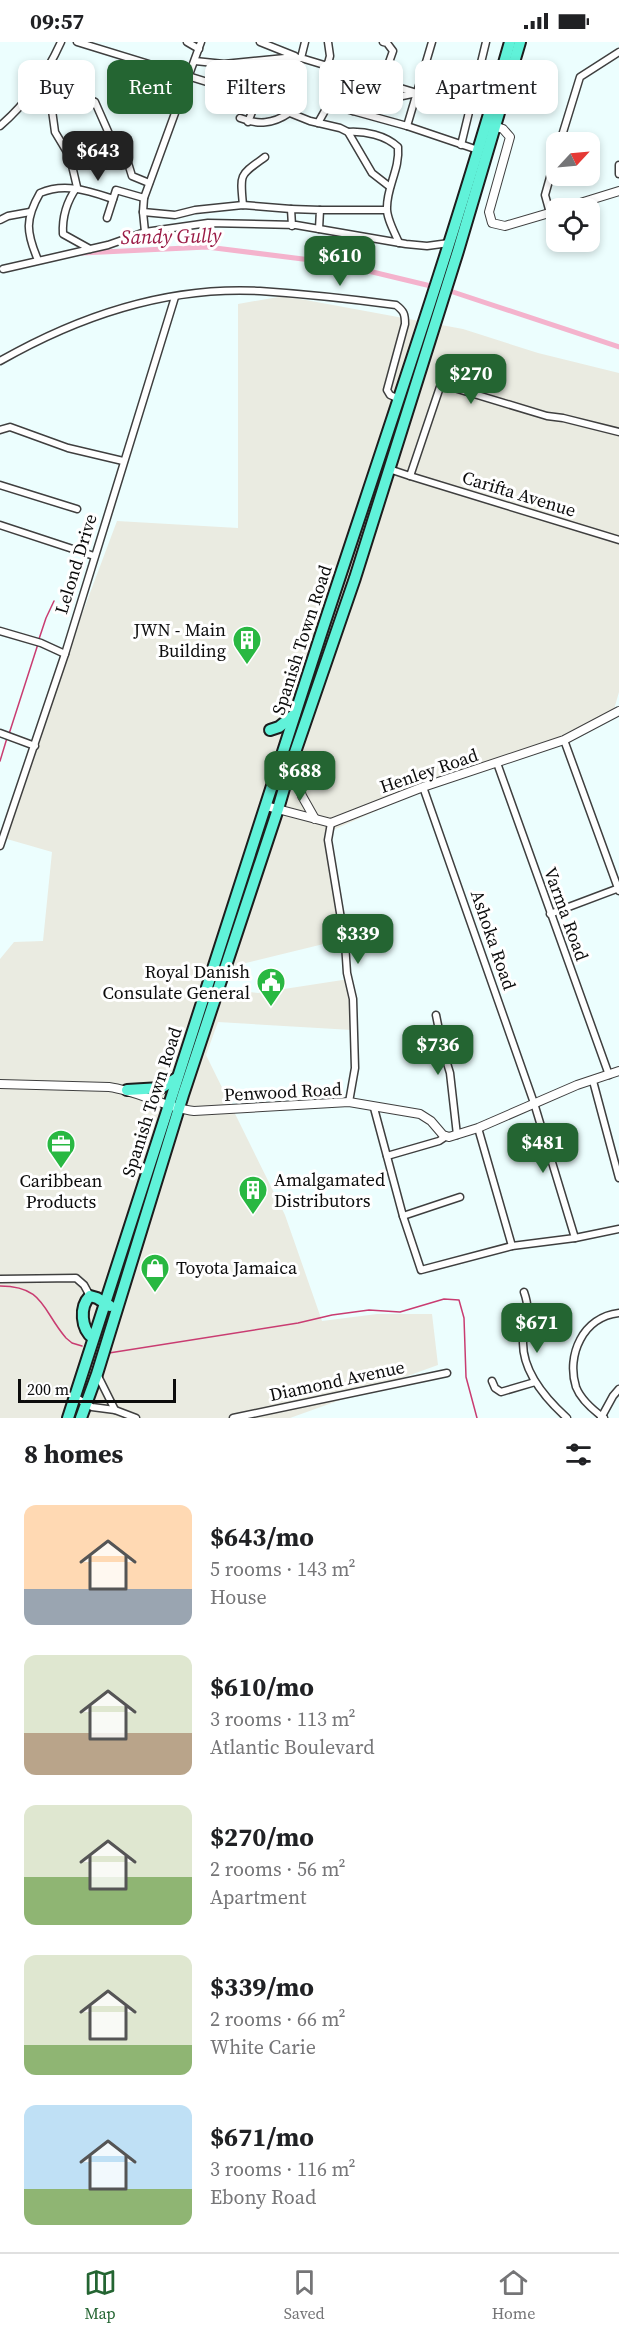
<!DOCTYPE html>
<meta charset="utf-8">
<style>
:root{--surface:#fff;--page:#f2f2f2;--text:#202124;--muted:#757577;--line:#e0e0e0;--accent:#246532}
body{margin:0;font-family:"Source Serif 4",serif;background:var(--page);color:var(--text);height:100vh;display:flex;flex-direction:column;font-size:22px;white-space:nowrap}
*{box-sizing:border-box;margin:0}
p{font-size:20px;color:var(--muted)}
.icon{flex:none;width:33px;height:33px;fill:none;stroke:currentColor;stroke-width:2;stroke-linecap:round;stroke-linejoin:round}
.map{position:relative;height:1376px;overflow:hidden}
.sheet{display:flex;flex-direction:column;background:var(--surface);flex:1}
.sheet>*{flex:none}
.top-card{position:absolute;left:18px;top:18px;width:584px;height:54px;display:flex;gap:12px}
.needle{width:39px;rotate:64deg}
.controls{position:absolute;left:546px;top:90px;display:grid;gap:12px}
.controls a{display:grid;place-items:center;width:54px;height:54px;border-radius:12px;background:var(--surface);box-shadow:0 3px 9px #0003;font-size:30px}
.scale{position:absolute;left:18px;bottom:15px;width:158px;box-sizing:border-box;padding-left:6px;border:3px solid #0c0c0c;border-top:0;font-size:16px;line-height:21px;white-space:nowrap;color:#0c0c0c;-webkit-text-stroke:4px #fff;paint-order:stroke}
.price{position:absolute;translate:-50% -51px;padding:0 14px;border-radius:12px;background:var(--accent);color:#fff;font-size:20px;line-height:39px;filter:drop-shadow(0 2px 3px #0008)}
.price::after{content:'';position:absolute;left:50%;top:36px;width:18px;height:14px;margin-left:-9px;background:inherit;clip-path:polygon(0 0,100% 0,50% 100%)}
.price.active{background:#222;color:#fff}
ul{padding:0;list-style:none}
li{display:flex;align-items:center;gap:18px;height:150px;padding:0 24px}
li span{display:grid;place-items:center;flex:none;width:168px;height:120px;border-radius:12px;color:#555}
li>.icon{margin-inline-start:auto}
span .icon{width:72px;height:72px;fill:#fffc;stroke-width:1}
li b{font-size:26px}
h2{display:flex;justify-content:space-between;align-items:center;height:72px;padding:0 24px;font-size:26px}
.tag{padding:0 21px;border-radius:12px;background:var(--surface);box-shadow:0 3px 9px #0003;font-size:21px;line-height:54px}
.tag.active{background:var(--accent);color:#fff}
.status{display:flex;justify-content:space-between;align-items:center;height:42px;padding:0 30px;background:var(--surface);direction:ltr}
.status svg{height:16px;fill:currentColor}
.dock{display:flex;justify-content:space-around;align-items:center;height:84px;border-top:2px solid var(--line);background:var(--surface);font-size:16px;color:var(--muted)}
.dock a{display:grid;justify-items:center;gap:3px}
.dock .active{color:var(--accent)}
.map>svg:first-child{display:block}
</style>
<div class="status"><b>09:57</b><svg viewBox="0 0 49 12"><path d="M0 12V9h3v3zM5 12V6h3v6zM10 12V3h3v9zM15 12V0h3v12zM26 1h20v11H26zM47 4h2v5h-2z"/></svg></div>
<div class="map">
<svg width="619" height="1376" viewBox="0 0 619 1376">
<rect width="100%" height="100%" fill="#ecfefe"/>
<path fill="#eaebe1" d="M284,254L463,287L538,311L619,331V650L611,678L554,706L412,753L324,792L344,897L234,924L225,947L258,951L349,937L352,988L218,980L206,1013L285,1173L322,1279L377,1272H432L438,1323L290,1376H0V917L14,900L43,899L52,810L0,795V791L117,479L238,486V262Z"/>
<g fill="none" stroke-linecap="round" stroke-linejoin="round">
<g stroke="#c93c71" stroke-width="1.5">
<path d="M39,597L46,576L54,559"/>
<path d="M9,692L38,602"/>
<path d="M0,719L7,696"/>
<path d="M0,1244C44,1244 42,1268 66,1296L72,1301L82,1304"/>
<path d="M109,1311L298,1281L332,1273L369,1268L400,1270L444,1257L459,1258L464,1276L466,1335L477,1376"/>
</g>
<g stroke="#f4b3cd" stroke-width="5">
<path d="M82,211L207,205L335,221L435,245"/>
<path d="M444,247L619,305"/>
</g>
<g stroke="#3f3f3f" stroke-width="9">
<g id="minor">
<path d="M77,0L269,59L290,71L310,79L340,86L348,90L372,131L390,145"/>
<path d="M187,0L199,7"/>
<path d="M260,0L295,14"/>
<path d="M305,0L301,16L417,51"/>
<path d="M195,19L224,22L285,16H301"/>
<path d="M327,25L330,14L328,0"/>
<path d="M46,30L64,38L81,54L95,60L110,94L128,121L132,134L149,141"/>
<path d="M57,35L51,61L55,90L70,115L77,145C67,159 62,175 63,192L90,207"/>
<path d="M382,40L393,9L387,1L383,0"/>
<path d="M353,69L363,62L417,51"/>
<path d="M240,76C258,83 273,82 289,71"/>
<path d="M248,80L258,55"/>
<path d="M318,81L327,65L335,64L407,84L478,108"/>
<path d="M0,84C27,61 46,33 61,0"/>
<path d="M407,84L432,0"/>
<path d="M348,90C365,89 385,93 398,105C400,127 387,144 387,165C386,176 395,191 399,201"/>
<path d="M560,100L580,35L619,10"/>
<path d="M461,103L486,0"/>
<path d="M619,123V132"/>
<path d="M243,163C240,131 239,134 265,115"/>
<path d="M320,168H386"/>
<path d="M143,170L175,173L195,168L243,163L291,167"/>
<path d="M550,171L545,153L556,114"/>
<path d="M107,176L116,148L144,156"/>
<path d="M0,178L8,174L30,170"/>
<path d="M292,184L291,167L320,168L319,187"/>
<path d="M145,190L143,170L144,156L201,0"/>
<path d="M38,218C26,190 25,177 40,151C65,140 89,149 113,157"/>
<path d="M3,227L108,203L145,190L208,181L296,183L406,202L427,204L449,201"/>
<path d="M0,319C79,274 168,244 260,249C305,252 351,257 396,263C404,269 405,272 405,282L387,348L390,353L399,357"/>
<path d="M0,388L10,385L68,406L123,419"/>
<path d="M389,427L410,434L441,342L547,374L563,376L619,390"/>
<path d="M410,434L619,498"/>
<path d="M0,443L77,467"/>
<path d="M0,483L94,514"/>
<path d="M0,589L41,601L65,612"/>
<path d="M0,691L35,704"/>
<path d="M564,698L619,849"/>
<path d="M497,721L609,1033"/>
<path d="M423,745L534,1061L575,1196"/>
<path d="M331,781L328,798L345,901L347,931L353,957L355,1026L349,1060"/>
<path d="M0,804L65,612L175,255"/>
<path d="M550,872L619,846"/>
<path d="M436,973L443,1008L450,1031L457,1093"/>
<path d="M593,1039L619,1136"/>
<path d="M374,1066L403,1174L421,1228L512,1204L575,1196L619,1187"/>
<path d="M478,1086L512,1204"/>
<path d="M387,1114L439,1099L445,1095"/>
<path d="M403,1174L460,1155"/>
<path d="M0,1237L76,1236L84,1243L90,1254"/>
<path d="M524,1250C532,1273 524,1279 523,1301C523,1331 546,1357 567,1376"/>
<path d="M97,1332L115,1368"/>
<path d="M492,1339L495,1346L501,1350L535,1340"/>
<path d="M75,1355L92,1365L115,1368L136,1376"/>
<path d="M233,1376L447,1331"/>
<path d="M601,1376L613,1354L619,1347"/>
<path d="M604,1376C593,1368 581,1358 576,1345C566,1313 583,1275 619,1271"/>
</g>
</g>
<g stroke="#3f3f3f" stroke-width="10">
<g id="tertiary">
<path d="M491,83L503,87L510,95L489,170L492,181L505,184L556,169"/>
<path d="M564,166L619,149"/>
<path d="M282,715L292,719L302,754L315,777"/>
<path d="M266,764L331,781L423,745L564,698L619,669"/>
<path d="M0,1042L109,1045C139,1049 165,1066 194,1069L349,1060L420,1072L431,1079L443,1093L449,1095L478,1086L577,1043L619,1029"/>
</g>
</g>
<g stroke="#1d1d1d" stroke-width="14">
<g id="trunk">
<path d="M270,688L279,685L295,672"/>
<path d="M127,1048L161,1046L177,1036"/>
<path d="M93,1296C81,1287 79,1265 90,1254L97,1256L110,1264"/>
<path d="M68,1376C151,1115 236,855 320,595C385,397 453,200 510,0"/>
<path d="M81,1376L97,1332L183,1053L278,767L292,719L355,536L458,209L520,0"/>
</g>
</g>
<use href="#minor" stroke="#fff" stroke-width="6"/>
<use href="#tertiary" stroke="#fff" stroke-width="8"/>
<use href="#trunk" stroke="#60f2d9" stroke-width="10"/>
</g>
<defs>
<g id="building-pin" transform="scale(1.5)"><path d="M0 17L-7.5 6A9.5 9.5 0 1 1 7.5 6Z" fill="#29b842" stroke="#fff"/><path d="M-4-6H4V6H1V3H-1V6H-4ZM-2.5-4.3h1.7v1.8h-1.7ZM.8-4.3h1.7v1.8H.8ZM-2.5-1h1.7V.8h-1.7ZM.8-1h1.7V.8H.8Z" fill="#fff"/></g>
<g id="civic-pin" transform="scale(1.5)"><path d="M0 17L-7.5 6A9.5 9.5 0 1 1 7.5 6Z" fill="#29b842" stroke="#fff"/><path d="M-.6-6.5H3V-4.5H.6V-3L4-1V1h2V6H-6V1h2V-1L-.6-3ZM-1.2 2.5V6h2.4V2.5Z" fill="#fff"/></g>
<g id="office-pin" transform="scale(1.5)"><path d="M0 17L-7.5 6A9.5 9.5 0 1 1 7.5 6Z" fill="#29b842" stroke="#fff"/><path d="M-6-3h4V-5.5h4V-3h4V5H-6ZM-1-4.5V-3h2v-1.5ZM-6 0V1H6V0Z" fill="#fff"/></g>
<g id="shop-pin" transform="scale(1.5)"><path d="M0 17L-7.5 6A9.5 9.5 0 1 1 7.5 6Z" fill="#29b842" stroke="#fff"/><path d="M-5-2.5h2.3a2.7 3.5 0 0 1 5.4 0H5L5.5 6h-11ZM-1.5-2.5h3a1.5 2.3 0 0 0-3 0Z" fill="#fff"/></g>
</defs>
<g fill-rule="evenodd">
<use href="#building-pin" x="247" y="598"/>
<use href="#civic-pin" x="271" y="940"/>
<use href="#office-pin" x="61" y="1102"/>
<use href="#building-pin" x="253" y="1148"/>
<use href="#shop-pin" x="155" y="1226"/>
</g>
<g text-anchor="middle" stroke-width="6" stroke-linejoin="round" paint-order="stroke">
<g font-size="18" fill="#0c0c0c" stroke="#fff">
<text transform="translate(519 452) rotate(17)" y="6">Carifta Avenue</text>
<text transform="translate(76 522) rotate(-73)" y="6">Lelond Drive</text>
<text transform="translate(302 598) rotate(-72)" y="6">Spanish Town Road</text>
<text transform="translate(429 729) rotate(-19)" y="6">Henley Road</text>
<text transform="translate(566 872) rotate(70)" y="6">Varma Road</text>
<text transform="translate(493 898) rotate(71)" y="6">Ashoka Road</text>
<text transform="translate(283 1050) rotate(-3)" y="6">Penwood Road</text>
<text transform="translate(152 1060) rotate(-72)" y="6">Spanish Town Road</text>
<text transform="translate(337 1339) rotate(-12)" y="6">Diamond Avenue</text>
</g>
<g font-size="18" fill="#0c0c0c" stroke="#fff" text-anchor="end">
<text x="226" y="594">JWN - Main<tspan x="226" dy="21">Building</tspan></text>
<text x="250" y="936">Royal Danish<tspan x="250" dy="21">Consulate General</tspan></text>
<text x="274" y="1144" text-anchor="start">Amalgamated<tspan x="274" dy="21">Distributors</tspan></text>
<text x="61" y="1145" text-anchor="middle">Caribbean<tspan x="61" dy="21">Products</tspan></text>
<text x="176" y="1232" text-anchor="start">Toyota Jamaica</text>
</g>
<g font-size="20" font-style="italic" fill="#9a1a45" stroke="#fff">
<text transform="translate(171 194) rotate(-1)" y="7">Sandy Gully</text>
</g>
</g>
</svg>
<div class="controls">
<a><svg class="needle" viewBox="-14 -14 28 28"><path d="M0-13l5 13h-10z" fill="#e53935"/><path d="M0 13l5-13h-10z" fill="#757577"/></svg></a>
<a><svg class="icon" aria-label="locate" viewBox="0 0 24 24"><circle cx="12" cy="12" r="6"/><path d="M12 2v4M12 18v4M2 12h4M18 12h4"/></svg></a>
</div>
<div class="scale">200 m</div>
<b class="price active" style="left:98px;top:140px">$643</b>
<b class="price" style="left:340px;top:245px">$610</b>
<b class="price" style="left:471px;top:363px">$270</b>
<b class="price" style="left:300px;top:760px">$688</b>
<b class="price" style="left:358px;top:923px">$339</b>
<b class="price" style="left:438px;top:1034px">$736</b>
<b class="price" style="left:543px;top:1132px">$481</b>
<b class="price" style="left:537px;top:1312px">$671</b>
<div class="top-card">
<a class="tag">Buy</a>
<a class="tag active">Rent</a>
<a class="tag">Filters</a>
<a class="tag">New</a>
<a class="tag">Apartment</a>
</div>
</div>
<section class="sheet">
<h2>8 homes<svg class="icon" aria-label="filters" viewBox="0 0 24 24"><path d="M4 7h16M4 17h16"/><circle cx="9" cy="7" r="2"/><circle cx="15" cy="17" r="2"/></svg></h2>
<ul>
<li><span style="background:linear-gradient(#ffd9b3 70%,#9aa5b1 0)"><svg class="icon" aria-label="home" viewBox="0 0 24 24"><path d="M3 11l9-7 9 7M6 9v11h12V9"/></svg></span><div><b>$643/mo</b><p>5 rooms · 143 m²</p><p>House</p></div></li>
<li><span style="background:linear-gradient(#dfe7d0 65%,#b9a48a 0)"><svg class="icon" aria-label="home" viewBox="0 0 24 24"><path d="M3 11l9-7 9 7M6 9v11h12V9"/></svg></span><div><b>$610/mo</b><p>3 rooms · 113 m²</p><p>Atlantic Boulevard</p></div></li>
<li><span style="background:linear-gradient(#dfe7d0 60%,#8fb573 0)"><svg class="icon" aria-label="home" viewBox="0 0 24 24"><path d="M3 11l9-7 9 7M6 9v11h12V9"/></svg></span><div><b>$270/mo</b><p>2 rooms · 56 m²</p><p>Apartment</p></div></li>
<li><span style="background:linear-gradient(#dfe7d0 75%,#8fb573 0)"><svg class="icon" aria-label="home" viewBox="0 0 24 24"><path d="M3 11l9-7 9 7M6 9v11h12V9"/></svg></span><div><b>$339/mo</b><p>2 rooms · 66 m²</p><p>White Carie</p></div></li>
<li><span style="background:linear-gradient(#bfe0f5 70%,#8fb573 0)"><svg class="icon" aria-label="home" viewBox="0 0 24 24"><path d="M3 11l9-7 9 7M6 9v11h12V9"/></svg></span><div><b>$671/mo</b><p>3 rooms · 116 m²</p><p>Ebony Road</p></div></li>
</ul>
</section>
<nav class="dock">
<a class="active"><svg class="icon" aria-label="map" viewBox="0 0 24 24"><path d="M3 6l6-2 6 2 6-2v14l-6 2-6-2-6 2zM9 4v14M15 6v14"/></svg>Map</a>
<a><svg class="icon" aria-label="saved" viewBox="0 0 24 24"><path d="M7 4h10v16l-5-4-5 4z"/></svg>Saved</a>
<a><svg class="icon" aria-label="home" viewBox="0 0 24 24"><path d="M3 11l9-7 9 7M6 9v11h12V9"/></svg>Home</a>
</nav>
